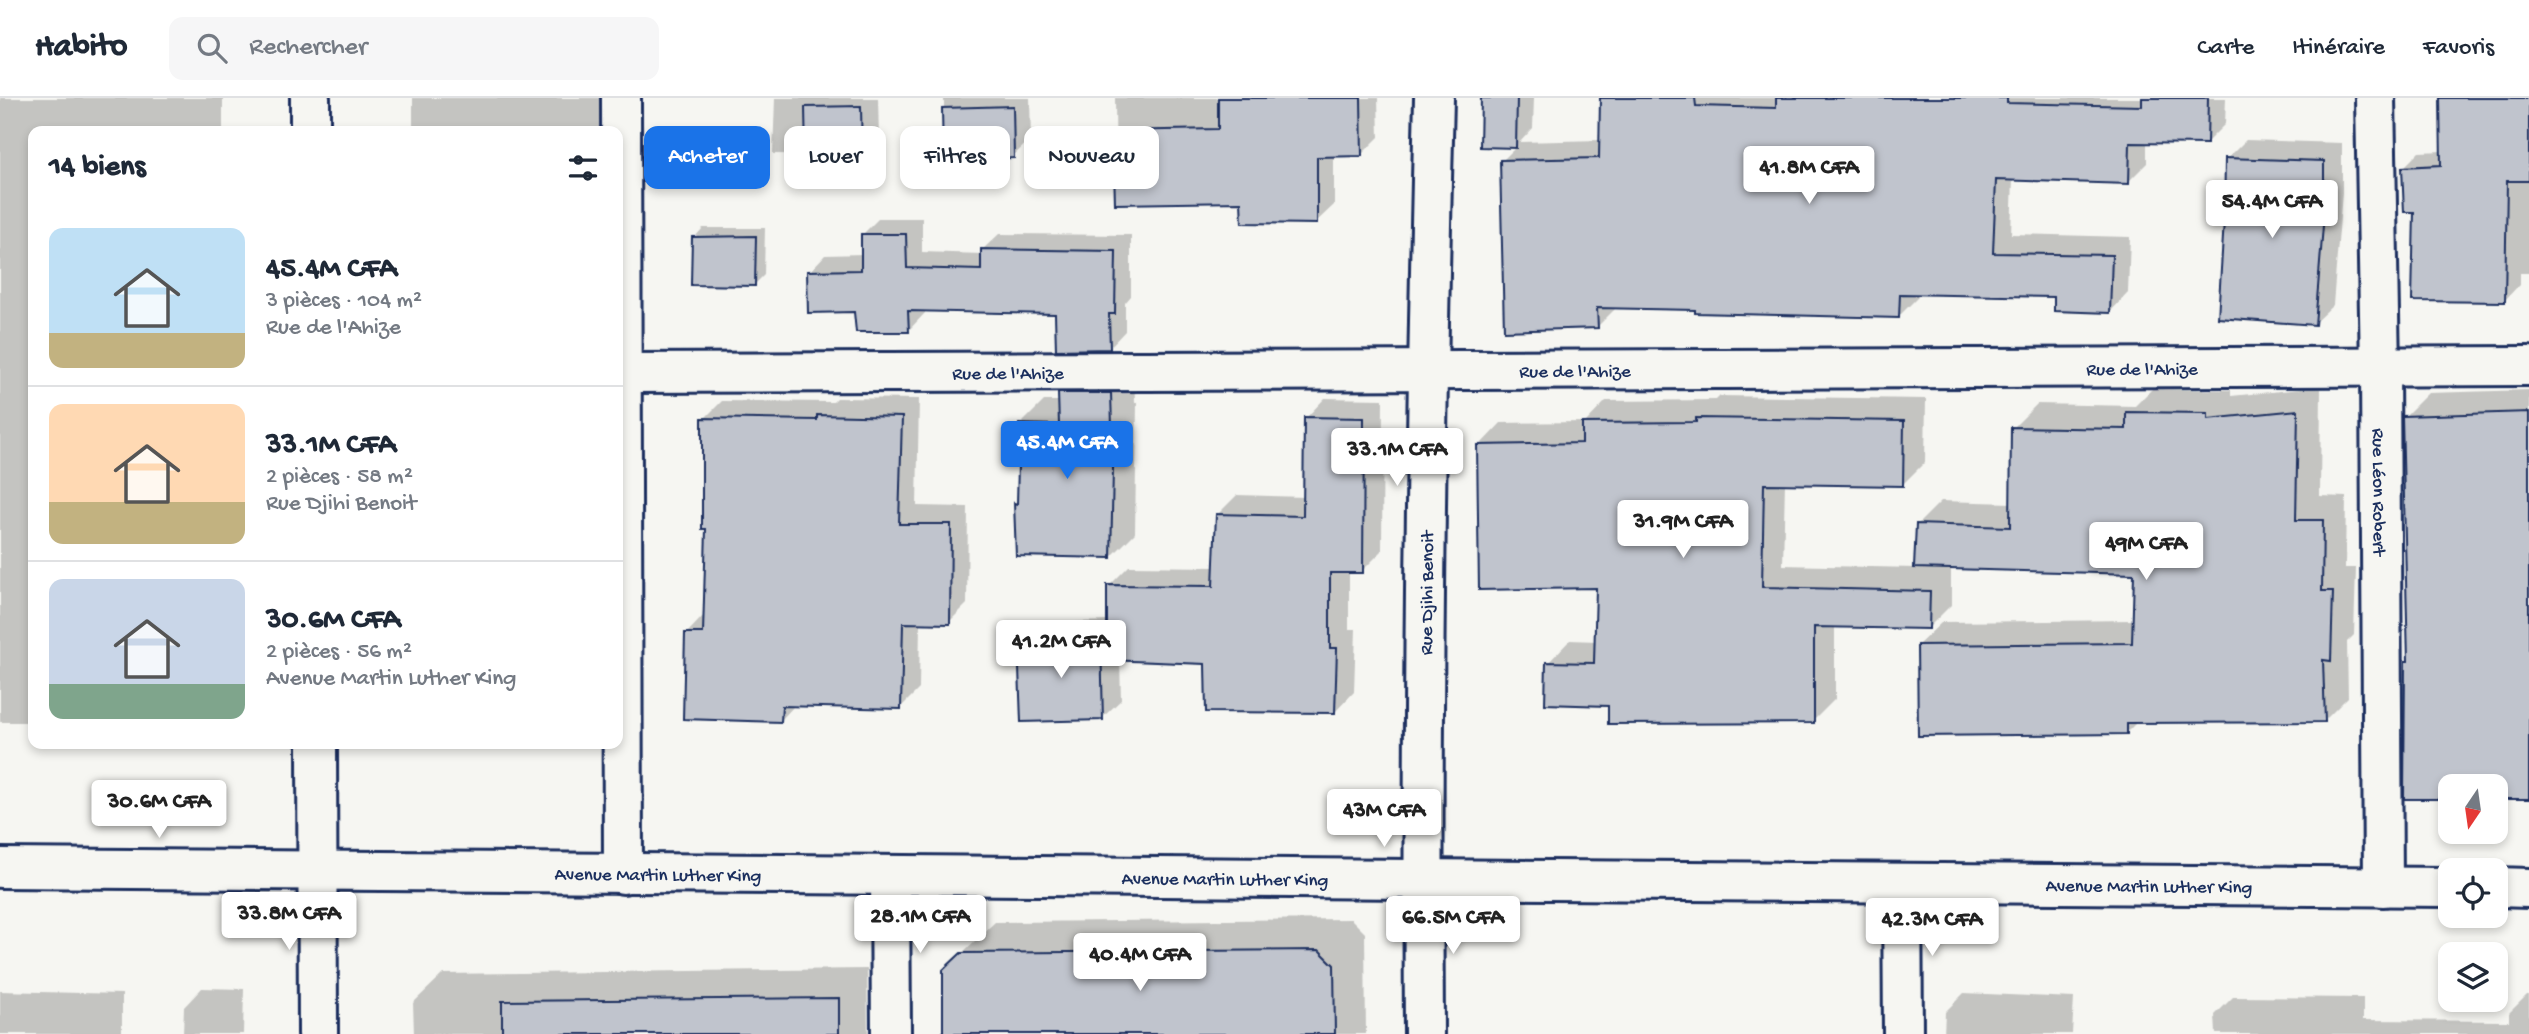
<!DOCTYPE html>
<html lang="fr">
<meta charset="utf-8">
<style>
:root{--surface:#fff;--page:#f6f6f7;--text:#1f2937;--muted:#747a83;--line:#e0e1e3;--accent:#1a73e8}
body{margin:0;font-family:"Gochi Hand",sans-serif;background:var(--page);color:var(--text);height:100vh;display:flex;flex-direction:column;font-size:26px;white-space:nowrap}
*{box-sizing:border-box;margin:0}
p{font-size:23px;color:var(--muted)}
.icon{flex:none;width:38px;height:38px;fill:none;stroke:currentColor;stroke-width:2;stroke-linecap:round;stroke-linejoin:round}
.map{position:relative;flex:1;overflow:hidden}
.details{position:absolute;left:28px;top:28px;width:595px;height:623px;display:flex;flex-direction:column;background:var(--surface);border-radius:14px;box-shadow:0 4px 10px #0003}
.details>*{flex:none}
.banner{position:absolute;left:644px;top:28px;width:665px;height:63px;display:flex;gap:14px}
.needle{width:46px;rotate:193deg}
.controls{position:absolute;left:2438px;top:676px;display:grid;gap:14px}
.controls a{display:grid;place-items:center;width:70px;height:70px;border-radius:14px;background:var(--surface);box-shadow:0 4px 10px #0003;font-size:35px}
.price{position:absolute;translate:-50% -60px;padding:0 16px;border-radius:7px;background:#fff;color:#222;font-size:23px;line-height:46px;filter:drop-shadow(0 2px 4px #0008)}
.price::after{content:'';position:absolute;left:50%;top:42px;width:21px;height:16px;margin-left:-10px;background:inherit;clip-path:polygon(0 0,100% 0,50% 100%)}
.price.current{background:var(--accent);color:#fff}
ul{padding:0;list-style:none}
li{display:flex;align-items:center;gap:21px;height:175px;padding:0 21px}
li+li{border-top:2px solid var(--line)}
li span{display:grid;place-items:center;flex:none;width:196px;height:140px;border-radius:14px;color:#555}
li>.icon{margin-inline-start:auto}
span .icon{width:84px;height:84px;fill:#fffc;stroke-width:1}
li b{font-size:30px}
h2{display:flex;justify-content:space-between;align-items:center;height:84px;padding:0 21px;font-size:30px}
.chip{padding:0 24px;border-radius:14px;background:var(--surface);box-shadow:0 4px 10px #0003;font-size:24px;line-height:63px}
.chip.current{background:var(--accent);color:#fff}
header{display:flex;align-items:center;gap:42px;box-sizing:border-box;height:98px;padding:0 35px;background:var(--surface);border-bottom:2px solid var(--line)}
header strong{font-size:33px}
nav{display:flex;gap:38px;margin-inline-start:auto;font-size:24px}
.search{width:490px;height:63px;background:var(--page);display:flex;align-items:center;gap:18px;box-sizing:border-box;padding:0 24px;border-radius:14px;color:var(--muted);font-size:26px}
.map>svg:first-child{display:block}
</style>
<header>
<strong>Habito</strong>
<div class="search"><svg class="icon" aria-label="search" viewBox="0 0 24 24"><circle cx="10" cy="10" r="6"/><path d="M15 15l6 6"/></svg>Rechercher</div>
<nav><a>Carte</a><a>Itinéraire</a><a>Favoris</a></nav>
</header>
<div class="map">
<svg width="2529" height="936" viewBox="0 0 2529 936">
<rect width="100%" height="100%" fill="#f6f6f2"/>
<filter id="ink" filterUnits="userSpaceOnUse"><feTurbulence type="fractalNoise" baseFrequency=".0143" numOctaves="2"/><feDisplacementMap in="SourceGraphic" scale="14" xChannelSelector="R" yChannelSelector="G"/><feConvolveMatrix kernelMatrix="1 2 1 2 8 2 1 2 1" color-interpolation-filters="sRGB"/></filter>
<g filter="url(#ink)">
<g fill="#0003" fill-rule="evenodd">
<path d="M0,0H223V33H33V624H0Z"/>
<path d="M413,0H602L601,33H413Z"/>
<path d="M775,0H878L879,40L861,57L773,56Z"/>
<path d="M944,0H1030L1031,41L1013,58L944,60Z"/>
<path d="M1115,0H1378L1379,39L1361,57H1334V107L1316,124L1243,102L1116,105Z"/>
<path d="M1483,0H1534L1533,30L1520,44L1601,42V0H2226L2225,26L2206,45L2147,44V65L2128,84L2013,81L2011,136L2130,139L2128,195L2110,214L2056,197L1918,194V199L1899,218L1617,209L1597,229L1502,63L1516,49Z"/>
<path d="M2442,0H2529V175H2519V187L2504,203L2416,112L2404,69L2419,54L2443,53Z"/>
<path d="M2246,42L2342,45V95L2333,207L2314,225L2227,61Z"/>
<path d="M879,120H922V154L982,156V152L999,136L1131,137V198L1125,205V233L1109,250L1057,214L925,211V215L909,232L856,213L809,174L825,157L863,156L862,137Z"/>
<path d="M703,130H765L764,177L754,187L694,140Z"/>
<path d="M1083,272H1134L1135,305H1137L1135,435L1111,459L1016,406L1019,403L1020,327L1044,303H1060L1059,296Z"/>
<path d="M2321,289L2320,398L2346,399L2345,470H2356L2354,537L2347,544L2348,599L2324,623H2138L2126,635L1918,547L1942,524L2134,522L2136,474L1951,470V507L1928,530L1835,528V601L1813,623L1610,606L1548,565L1570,542L1597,543L1598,488L1479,348L1501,325L1586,324L1606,303L1716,302L1720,298L1926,301L1925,364L1903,386L1785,384L1783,467L1916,470L1917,427L1941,403L2012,405L2013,330L2037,306L2135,308L2152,291L2231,292V298Z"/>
<path d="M2529,292V700H2496V688H2450V700L2407,564L2409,561L2404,319L2428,295Z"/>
<path d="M837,300L919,301L917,408L968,409L967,506L949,524L920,523L919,591L901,609L795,607L781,622L687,535L705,516L707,430L704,321L722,303L833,304Z"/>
<path d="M1325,300L1383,301L1382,453L1362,473H1349V531H1356L1354,594L1335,614L1207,565L1120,561L1121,602L1102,620L1020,544L1039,525L1109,523V488L1129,468L1216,469L1218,416L1237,397L1305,399L1306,320ZM1109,539V542L1037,544V541Z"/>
<path d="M1351,821L1365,835L1366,936H945L944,872L995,824Z"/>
<path d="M867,871L868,936H414L413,905L443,876Z"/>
<path d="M202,890L244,891L243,936H183L184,909Z"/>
<path d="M0,893L122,896V936H0Z"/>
<path d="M1964,895L2074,900L2072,936H1944L1945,914Z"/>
<path d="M2527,897H2529V936H2216L2215,917L2233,899L2363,900V922L2509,923V915Z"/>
</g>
<g fill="#c0c4cd" stroke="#1b2f5e" stroke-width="2">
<path d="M1218,0H1361L1362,58L1317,59V126L1242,125L1241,104L1115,106L1113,33L1218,31Z"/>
<path d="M1481,0H1517L1516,50L1480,49Z"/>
<path d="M1600,0H1695L1696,8L1776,10V0H2007V5L2142,8V0H2208L2207,46L2130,45L2129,86L1996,82L1993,155L2112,157L2110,215L2054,213V199L1900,196L1899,220L1695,215V212L1597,210L1598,230L1504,233L1500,62L1599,60Z"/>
<path d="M2440,0H2529V83H2507L2505,204L2412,203L2414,114H2404L2402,69L2441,67Z"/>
<path d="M861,8L862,59L806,60L805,9Z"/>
<path d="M1013,8L1014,60L943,62L942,10Z"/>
<path d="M2225,60L2324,63V115L2315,227L2218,220L2224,122Z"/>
<path d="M861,136H906L907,170L981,172V151L1116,153L1115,216H1109L1110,251L1056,252L1055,216L908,213L909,234H856L854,214L808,215L807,173L861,172Z"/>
<path d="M756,138L755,188L691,187L692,139Z"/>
<path d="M1058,295H1111L1112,328H1114L1111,460L1016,458L1014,405L1017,406L1019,326L1059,327Z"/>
<path d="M2298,312L2296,422H2323L2322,493H2333L2331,563L2323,562L2325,624L2127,625V636L1918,638L1917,547L2132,545L2134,476L1914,470L1916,426L2010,429L2011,329L2126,331V314L2208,315V321Z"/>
<path d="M2529,314V701H2496V688H2450V701H2404L2405,563H2408L2402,318Z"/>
<path d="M817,317L902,319L899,426H951L950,526L903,525L901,611L782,608L781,624L683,621L685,535H703L706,431H702V320L817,322Z"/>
<path d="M1304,319L1364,320L1363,475H1330V550H1337L1335,615L1206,614L1205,566L1107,562V487L1213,488L1216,416L1303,418Z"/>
<path d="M1696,320L1904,323L1903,388L1764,386L1762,489L1930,493L1929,531L1814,529V625L1608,626V608L1545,606L1546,564L1594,565L1596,490L1479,492L1477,347L1582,345V325L1696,324Z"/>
<path d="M1101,541L1103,622L1021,624L1018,543Z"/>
<path d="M1319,852L1334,867L1335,936H943V872L961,855Z"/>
<path d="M839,900V936H502V903Z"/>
</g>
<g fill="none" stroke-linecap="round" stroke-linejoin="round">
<g stroke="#1b2f5e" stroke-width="44">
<g id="minor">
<path d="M621,0L623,776"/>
<path id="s1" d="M2375,0L2380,270L2383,789"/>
<path id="s2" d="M621,275L2529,268"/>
<path d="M890,777L891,936"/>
<path d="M1902,785L1903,936"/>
<path id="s3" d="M1424,936C1422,624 1426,312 1434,0"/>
</g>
</g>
<g stroke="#1b2f5e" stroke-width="44">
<g id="tertiary">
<path d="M310,0V33"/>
<path d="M317,646L318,936"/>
<path id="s4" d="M0,770L2450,789"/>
<path d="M2496,789L2529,790"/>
</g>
</g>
<use href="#minor" stroke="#f6f6f2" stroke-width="38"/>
<use href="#tertiary" stroke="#f6f6f2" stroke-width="38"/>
</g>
</g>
<g text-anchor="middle" stroke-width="7" stroke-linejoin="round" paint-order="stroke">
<g font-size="19" fill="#1b2f5e" stroke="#f6f6f2">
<text dy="7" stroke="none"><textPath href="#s2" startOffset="1521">Rue de l'Ahize</textPath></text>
<text dy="7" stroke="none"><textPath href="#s2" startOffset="954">Rue de l'Ahize</textPath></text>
<text dy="7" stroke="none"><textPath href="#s2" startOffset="387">Rue de l'Ahize</textPath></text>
<text dy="7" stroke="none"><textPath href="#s1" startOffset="394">Rue Léon Robert</textPath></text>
<text dy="7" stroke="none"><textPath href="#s3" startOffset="441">Rue Djihi Benoit</textPath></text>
<text dy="7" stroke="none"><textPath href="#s4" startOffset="658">Avenue Martin Luther King</textPath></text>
<text dy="7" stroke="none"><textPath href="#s4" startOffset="1225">Avenue Martin Luther King</textPath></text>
<text dy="7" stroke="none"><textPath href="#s4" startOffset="2149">Avenue Martin Luther King</textPath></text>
</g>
</g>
</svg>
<div class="controls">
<a><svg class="needle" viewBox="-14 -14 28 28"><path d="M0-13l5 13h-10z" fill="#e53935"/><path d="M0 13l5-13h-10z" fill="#747a83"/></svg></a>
<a><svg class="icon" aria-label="locate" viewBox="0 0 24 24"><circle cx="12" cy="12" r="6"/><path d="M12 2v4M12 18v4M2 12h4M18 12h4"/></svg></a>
<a><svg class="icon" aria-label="layers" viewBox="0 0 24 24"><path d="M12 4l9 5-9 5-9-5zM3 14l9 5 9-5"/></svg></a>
</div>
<b class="price" style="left:1809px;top:108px">41.8M CFA</b>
<b class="price" style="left:2272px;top:142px">54.4M CFA</b>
<b class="price current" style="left:1067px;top:383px">45.4M CFA</b>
<b class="price" style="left:1397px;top:390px">33.1M CFA</b>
<b class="price" style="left:1683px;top:462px">31.9M CFA</b>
<b class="price" style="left:2146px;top:484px">49M CFA</b>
<b class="price" style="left:1061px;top:582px">41.2M CFA</b>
<b class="price" style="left:159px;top:742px">30.6M CFA</b>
<b class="price" style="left:1384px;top:751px">43M CFA</b>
<b class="price" style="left:289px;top:854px">33.8M CFA</b>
<b class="price" style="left:920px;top:857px">28.1M CFA</b>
<b class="price" style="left:1453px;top:858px">66.5M CFA</b>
<b class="price" style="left:1932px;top:860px">42.3M CFA</b>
<b class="price" style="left:1140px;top:895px">40.4M CFA</b>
<div class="banner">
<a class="chip current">Acheter</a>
<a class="chip">Louer</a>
<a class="chip">Filtres</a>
<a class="chip">Nouveau</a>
</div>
<section class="details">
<h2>14 biens<svg class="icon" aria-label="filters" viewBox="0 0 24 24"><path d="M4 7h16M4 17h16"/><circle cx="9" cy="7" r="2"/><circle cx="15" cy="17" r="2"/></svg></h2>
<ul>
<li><span style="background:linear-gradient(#bfe0f5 75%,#c2b280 0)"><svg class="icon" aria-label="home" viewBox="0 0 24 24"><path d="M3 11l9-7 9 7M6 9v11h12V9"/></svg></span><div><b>45.4M CFA</b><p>3 pièces · 104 m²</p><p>Rue de l'Ahize</p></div></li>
<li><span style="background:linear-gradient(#ffd9b3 70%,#c2b280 0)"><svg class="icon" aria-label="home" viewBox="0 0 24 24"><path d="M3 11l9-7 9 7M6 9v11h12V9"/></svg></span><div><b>33.1M CFA</b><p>2 pièces · 58 m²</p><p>Rue Djihi Benoit</p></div></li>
<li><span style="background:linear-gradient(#c9d6e8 75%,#7fa58c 0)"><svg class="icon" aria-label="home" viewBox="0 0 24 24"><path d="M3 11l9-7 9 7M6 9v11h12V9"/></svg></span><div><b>30.6M CFA</b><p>2 pièces · 56 m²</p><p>Avenue Martin Luther King</p></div></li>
</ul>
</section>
</div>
